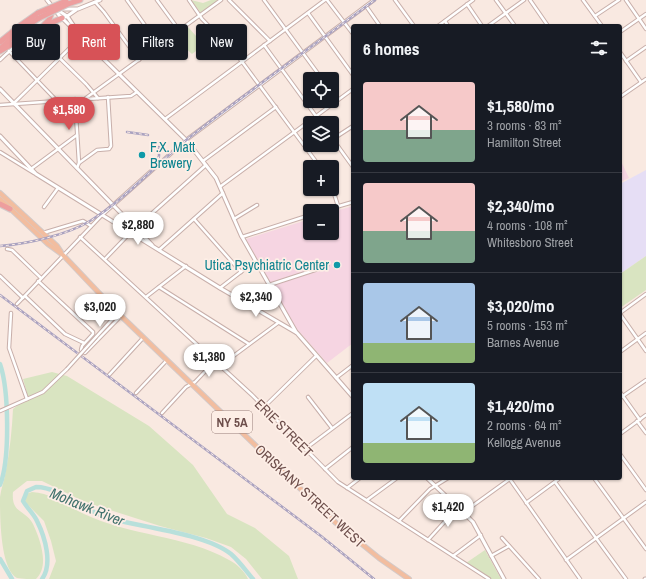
<!DOCTYPE html>
<meta charset="utf-8">
<style>
:root{--surface:#171b24;--page:#242831;--text:#f1f3f6;--muted:#9ea1a6;--line:#363941;--accent:#d75257}
body{margin:0;font-family:"Archivo Narrow",sans-serif;background:var(--page);color:var(--text);height:100vh;display:flex;flex-direction:column;font-size:15px;white-space:nowrap}
*{box-sizing:border-box;margin:0}
p{font-size:13px;color:var(--muted)}
.icon{flex:none;width:22px;height:22px;fill:none;stroke:currentColor;stroke-width:2;stroke-linecap:round;stroke-linejoin:round}
.map{position:relative;flex:1;overflow:hidden}
.details{position:absolute;left:351px;top:24px;width:271px;height:456px;display:flex;flex-direction:column;background:var(--surface);border-radius:4px;box-shadow:0 1px 3px #0004}
.details>*{flex:none}
.banner{position:absolute;left:12px;top:24px;width:279px;height:36px;display:flex;gap:8px}
.tools{position:absolute;left:303px;top:72px;display:grid;gap:8px}
.tools a{display:grid;place-items:center;width:36px;height:36px;border-radius:4px;background:var(--surface);box-shadow:0 1px 3px #0004;font-size:20px}
.price{position:absolute;translate:-50% -34px;padding:0 9px;border-radius:14px;background:#fff;color:#222;font-size:13px;line-height:26px;filter:drop-shadow(0 1px 2px #0008)}
.price::after{content:'';position:absolute;left:50%;top:24px;width:12px;height:9px;margin-left:-6px;background:inherit;clip-path:polygon(0 0,100% 0,50% 100%)}
.price.selected{background:var(--accent);color:#fff}
ul{padding:0;list-style:none}
li{display:flex;align-items:center;gap:12px;height:100px;padding:0 12px}
li+li{border-top:1px solid var(--line)}
li span{display:grid;place-items:center;flex:none;width:112px;height:80px;border-radius:4px;color:#555}
li>.icon{margin-inline-start:auto}
span .icon{width:48px;height:48px;fill:#fffc;stroke-width:1}
li b{font-size:17px}
h2{display:flex;justify-content:space-between;align-items:center;height:48px;padding:0 12px;font-size:17px}
.chip{padding:0 14px;border-radius:4px;background:var(--surface);box-shadow:0 1px 3px #0004;font-size:14px;line-height:36px}
.chip.selected{background:var(--accent);color:#fff}
.map>svg:first-child{display:block}
</style>
<div class="map">
<svg width="646" height="579" viewBox="0 0 646 579">
<rect width="100%" height="100%" fill="#f9e9e1"/>
<path fill="#e6def5" d="M646,170V256L620,274V184Z"/>
<g fill="#f6d5e2">
<path d="M620,159L629,178L620,182Z"/>
<path d="M353,206V343L327,363L296,328L246,239L310,219V233H332V212Z"/>
</g>
<g fill="#d9e4c1">
<path d="M191,0L203,3L211,0H219L201,13Z"/>
<path d="M188,27L204,45L192,54L175,39Z"/>
<path d="M646,256V290L620,308V274Z"/>
<path d="M52,372L67,376L149,426L193,465L227,514L255,528L289,556L298,579H262L246,559L231,547L206,538L160,526L85,502L42,481H27L13,492C11,514 25,509 33,524C40,539 50,566 36,579C31,579 22,579 17,578C0,569 0,516 0,497C1,488 5,479 6,470C10,450 12,429 13,409L28,397L23,379Z"/>
<path d="M32,492C52,493 66,506 84,514C130,536 185,535 229,560C236,563 245,572 248,579H49L56,561L51,541L44,521L25,502L26,494Z"/>
<path d="M485,550L501,579H491L466,563Z"/>
</g>
<g fill="none" stroke-linecap="round" stroke-linejoin="round">
<g stroke="#b8e0db" stroke-width="4.5">
<path d="M0,364C9,390 10,460 0,485"/>
<path d="M0,559L12,579"/>
<path d="M42,579C53,564 45,537 37,521C34,514 27,508 23,501L27,491L36,487C61,487 87,513 111,519C143,527 206,534 231,554C239,561 246,571 253,579"/>
</g>
<g stroke="#c8afaa" stroke-width="4.5">
<g id="minor">
<path d="M127,0L159,45"/>
<path d="M157,0L179,30"/>
<path d="M189,0L202,19L237,55L320,167"/>
<path d="M229,0L270,41"/>
<path d="M264,0L322,79"/>
<path d="M327,0L353,34"/>
<path d="M395,0L414,26"/>
<path d="M496,0L515,26"/>
<path d="M530,0L548,26"/>
<path d="M583,0L602,26"/>
<path d="M626,0L646,29"/>
<path d="M95,2L104,12L139,60"/>
<path d="M467,4L482,26"/>
<path d="M366,6L380,26"/>
<path d="M308,13L353,75"/>
<path d="M595,16L619,0"/>
<path d="M445,21L448,26"/>
<path d="M438,26L473,0"/>
<path d="M488,26L524,0"/>
<path d="M620,32L646,14"/>
<path d="M264,45L321,123"/>
<path d="M9,51L57,101"/>
<path d="M620,52L641,82"/>
<path d="M0,60C9,51 25,36 38,37L86,84L98,98"/>
<path d="M626,61L646,47"/>
<path d="M332,93L337,100"/>
<path d="M620,97L646,79"/>
<path d="M86,98L221,0"/>
<path d="M75,99L79,163L77,168"/>
<path d="M14,103L82,36"/>
<path d="M0,105L131,96L137,92"/>
<path d="M165,119L325,0"/>
<path d="M332,138L353,167"/>
<path d="M333,139L353,126"/>
<path d="M0,152L34,173"/>
<path d="M203,161L276,107"/>
<path d="M79,163L97,150L109,149L111,146L108,97"/>
<path d="M31,169L77,135"/>
<path d="M221,186L353,89"/>
<path d="M332,187L338,206"/>
<path d="M44,207L58,188"/>
<path d="M322,211L353,202"/>
<path d="M194,219L241,272"/>
<path d="M234,219L257,205"/>
<path d="M43,233L83,221L91,226"/>
<path d="M80,237L252,395L338,482L489,579"/>
<path d="M242,237L310,215"/>
<path d="M7,249L12,250L41,278"/>
<path d="M159,250L223,193"/>
<path d="M105,259L130,233L206,165"/>
<path d="M0,276L23,298"/>
<path d="M38,281L93,332V334L82,346L81,350L85,353L121,316"/>
<path d="M269,285L327,266"/>
<path d="M159,287L249,344"/>
<path d="M220,288L255,261"/>
<path d="M25,296L65,334L84,343"/>
<path d="M146,297L186,266"/>
<path d="M17,304L102,215L186,140L374,0"/>
<path d="M11,313L9,348L27,399"/>
<path d="M620,313L646,294"/>
<path d="M620,314L646,351"/>
<path d="M96,337L118,313"/>
<path d="M620,352L646,333"/>
<path d="M220,366L278,323"/>
<path d="M109,375L143,338"/>
<path d="M336,378L353,365"/>
<path d="M620,392L640,420"/>
<path d="M136,393L167,360"/>
<path d="M308,397L332,428"/>
<path d="M620,398L646,380"/>
<path d="M264,407L316,356"/>
<path d="M0,411L43,392L67,369"/>
<path d="M162,413L186,387L195,382L215,361"/>
<path d="M637,421L646,433"/>
<path d="M620,434L646,415"/>
<path d="M305,449L353,413"/>
<path d="M620,454L646,490"/>
<path d="M325,469L353,447"/>
<path d="M509,478L580,579"/>
<path d="M594,478L646,549"/>
<path d="M555,482L626,579"/>
<path d="M347,488L360,478"/>
<path d="M367,500L397,478"/>
<path d="M526,503L560,478"/>
<path d="M464,512L511,478"/>
<path d="M399,521L430,489L448,478"/>
<path d="M502,538L539,579"/>
<path d="M428,540L458,507"/>
<path d="M453,556L481,535"/>
<path d="M491,556L509,546"/>
<path d="M566,560L646,502"/>
</g>
</g>
<g stroke="#c8afaa" stroke-width="5">
<g id="tertiary">
<path d="M47,0L59,15L186,140L216,178L241,235L296,332"/>
<path d="M59,9H78L100,0"/>
<path d="M59,11L67,16L77,31"/>
<path d="M66,17L76,10"/>
<path d="M0,89L152,245"/>
<path d="M0,136L36,174L220,288L297,333L353,397"/>
<path d="M427,478L473,522L504,579"/>
<path d="M645,579H646"/>
</g>
</g>
<g stroke="#d3cac9" stroke-width="6">
<g id="primary">
<path d="M0,193L57,246L61,252"/>
<path d="M0,199L48,244L63,255L118,313L336,523L379,558L409,579"/>
</g>
</g>
<g stroke="#d3cac9" stroke-width="7">
<g id="motorway">
<path d="M68,4L80,0"/>
<path d="M44,25L49,20L53,8"/>
<path d="M0,42L21,25L38,13"/>
<path d="M2,47L18,32L39,18"/>
<path d="M0,51L40,28L62,18"/>
<path d="M0,204L10,209"/>
</g>
</g>
<use href="#minor" stroke="#fff" stroke-width="2.5"/>
<use href="#tertiary" stroke="#fff" stroke-width="3"/>
<use href="#primary" stroke="#f2bd9f" stroke-width="4"/>
<use href="#motorway" stroke="#ed9e9e" stroke-width="5"/>
<g stroke="#aaa2c0" stroke-width="2.5">
<g id="rail">
<path d="M127,132L148,135"/>
<path d="M156,165L159,156V147"/>
<path d="M0,246C27,244 67,235 90,221C127,198 156,164 190,137C250,90 313,46 375,0"/>
<path d="M0,295L321,536L374,579"/>
</g>
</g>
<use href="#rail" stroke="#fdeee6" stroke-width="1" stroke-dasharray="3" stroke-linecap="butt"/>
<g stroke="#c8afaa" stroke-width="4.5" stroke-linecap="butt">
<path id="minor-bridge" d="M67,369L96,337"/>
</g>
<g stroke="#d3cac9" stroke-width="7" stroke-linecap="butt">
<g id="motorway-bridge">
<path d="M38,13L66,1"/>
<path d="M39,18L68,4"/>
</g>
</g>
<use href="#minor-bridge" stroke="#fff" stroke-width="2.5"/>
<use href="#motorway-bridge" stroke="#ed9e9e" stroke-width="5"/>
</g>
<g fill="#0f9aa8" stroke="#fdeee6" stroke-width="1.5">
<circle cx="142" cy="155" r="4"/>
<circle cx="337" cy="265" r="4"/>
</g>
<g text-anchor="middle" stroke-width="3.5" stroke-linejoin="round" paint-order="stroke">
<rect fill="#fdeee6" stroke="#987e7a" stroke-width="1" x="212" y="411" width="40" height="22" rx="3"/>
<g font-size="13" font-weight="bold" fill="#6d4e4b">
<text x="232" y="427">NY 5A</text>
</g>
<g font-size="14" fill="#0d838f" stroke="#fdeee6" text-anchor="start">
<text x="150" y="152">F.X. Matt<tspan x="150" dy="16">Brewery</tspan></text>
<text x="329" y="270" text-anchor="end">Utica Psychiatric Center</text>
</g>
<g font-size="14" fill="#6d4e4b" stroke="#fdeee6">
<text transform="translate(284 428) rotate(45)" y="5">ERIE STREET</text>
<text transform="translate(310 496) rotate(43)" y="5">ORISKANY STREET WEST</text>
</g>
<g font-size="15" font-style="italic" fill="#41726d" stroke="#fdeee6">
<text transform="translate(87 507) rotate(22)" y="5">Mohawk River</text>
</g>
</g>
</svg>
<div class="tools">
<a><svg class="icon" aria-label="locate" viewBox="0 0 24 24"><circle cx="12" cy="12" r="6"/><path d="M12 2v4M12 18v4M2 12h4M18 12h4"/></svg></a>
<a><svg class="icon" aria-label="layers" viewBox="0 0 24 24"><path d="M12 4l9 5-9 5-9-5zM3 14l9 5 9-5"/></svg></a>
<a>+</a>
<a>−</a>
</div>
<b class="price selected" style="left:69px;top:131px">$1,580</b>
<b class="price" style="left:138px;top:246px">$2,880</b>
<b class="price" style="left:256px;top:318px">$2,340</b>
<b class="price" style="left:100px;top:328px">$3,020</b>
<b class="price" style="left:209px;top:378px">$1,380</b>
<b class="price" style="left:448px;top:528px">$1,420</b>
<div class="banner">
<a class="chip">Buy</a>
<a class="chip selected">Rent</a>
<a class="chip">Filters</a>
<a class="chip">New</a>
</div>
<section class="details">
<h2>6 homes<svg class="icon" aria-label="filters" viewBox="0 0 24 24"><path d="M4 7h16M4 17h16"/><circle cx="9" cy="7" r="2"/><circle cx="15" cy="17" r="2"/></svg></h2>
<ul>
<li><span style="background:linear-gradient(#f6c9c9 60%,#7fa58c 0)"><svg class="icon" aria-label="home" viewBox="0 0 24 24"><path d="M3 11l9-7 9 7M6 9v11h12V9"/></svg></span><div><b>$1,580/mo</b><p>3 rooms · 83 m²</p><p>Hamilton Street</p></div></li>
<li><span style="background:linear-gradient(#f6c9c9 60%,#7fa58c 0)"><svg class="icon" aria-label="home" viewBox="0 0 24 24"><path d="M3 11l9-7 9 7M6 9v11h12V9"/></svg></span><div><b>$2,340/mo</b><p>4 rooms · 108 m²</p><p>Whitesboro Street</p></div></li>
<li><span style="background:linear-gradient(#a9c7e8 75%,#8fb573 0)"><svg class="icon" aria-label="home" viewBox="0 0 24 24"><path d="M3 11l9-7 9 7M6 9v11h12V9"/></svg></span><div><b>$3,020/mo</b><p>5 rooms · 153 m²</p><p>Barnes Avenue</p></div></li>
<li><span style="background:linear-gradient(#bfe0f5 75%,#8fb573 0)"><svg class="icon" aria-label="home" viewBox="0 0 24 24"><path d="M3 11l9-7 9 7M6 9v11h12V9"/></svg></span><div><b>$1,420/mo</b><p>2 rooms · 64 m²</p><p>Kellogg Avenue</p></div></li>
</ul>
</section>
</div>
